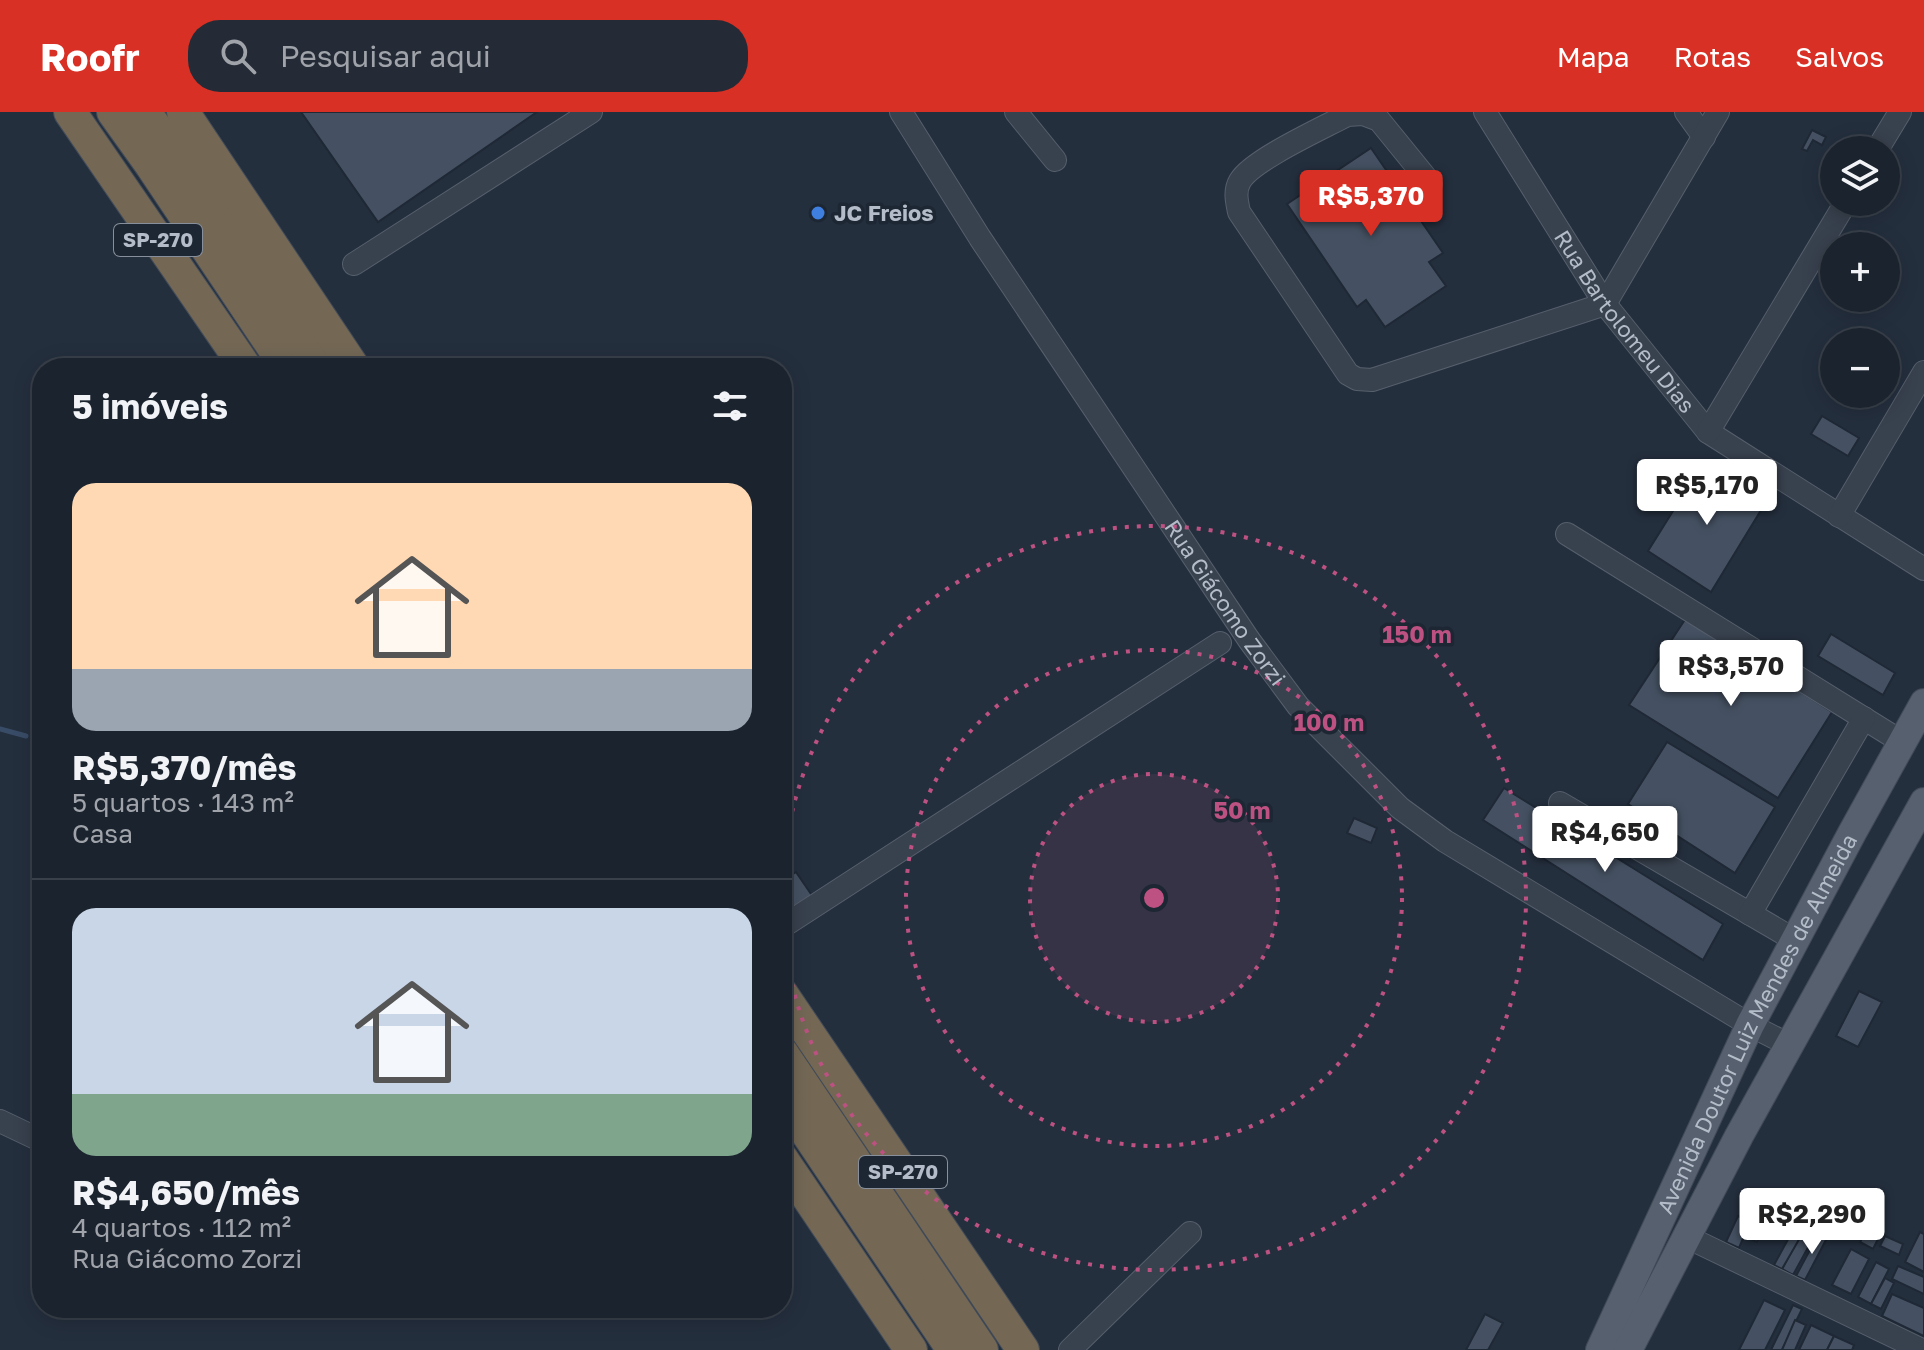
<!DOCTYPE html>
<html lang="pt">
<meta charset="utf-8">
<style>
:root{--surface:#1b232e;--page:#242b36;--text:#f1f3f6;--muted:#a0a4aa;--line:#39404a;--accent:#d93025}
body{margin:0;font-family:"Golos Text",sans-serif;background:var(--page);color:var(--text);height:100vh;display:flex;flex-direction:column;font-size:30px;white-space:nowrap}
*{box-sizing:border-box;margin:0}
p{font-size:26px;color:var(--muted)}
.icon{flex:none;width:44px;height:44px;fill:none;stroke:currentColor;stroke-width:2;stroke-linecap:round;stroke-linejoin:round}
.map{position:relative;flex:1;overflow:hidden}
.sheet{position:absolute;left:32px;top:246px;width:760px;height:960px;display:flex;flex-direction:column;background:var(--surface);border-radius:32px;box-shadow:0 4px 20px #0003,0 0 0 2px var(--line)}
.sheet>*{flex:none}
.controls{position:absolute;left:1820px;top:24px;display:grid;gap:16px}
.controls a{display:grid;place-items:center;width:80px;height:80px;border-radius:50%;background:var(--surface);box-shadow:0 4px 20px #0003,0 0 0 2px var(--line);font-size:40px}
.price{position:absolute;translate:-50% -68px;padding:0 18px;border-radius:8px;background:#fff;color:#222;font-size:26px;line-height:52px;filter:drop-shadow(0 2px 4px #0008)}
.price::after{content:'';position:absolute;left:50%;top:48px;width:24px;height:18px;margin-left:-12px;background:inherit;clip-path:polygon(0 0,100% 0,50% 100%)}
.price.current{background:var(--accent);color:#fff}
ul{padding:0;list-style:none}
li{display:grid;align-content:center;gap:16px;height:424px;padding:0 40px}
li+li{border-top:2px solid var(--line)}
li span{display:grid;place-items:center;height:248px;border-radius:24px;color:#555}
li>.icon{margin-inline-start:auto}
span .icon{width:144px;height:144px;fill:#fffc;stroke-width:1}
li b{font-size:34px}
h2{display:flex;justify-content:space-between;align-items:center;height:96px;padding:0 40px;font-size:34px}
header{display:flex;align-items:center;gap:48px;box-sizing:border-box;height:112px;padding:0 40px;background:var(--accent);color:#fff}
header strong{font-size:38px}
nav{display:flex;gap:44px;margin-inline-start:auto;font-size:28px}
.search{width:560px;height:72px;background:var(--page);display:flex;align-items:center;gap:20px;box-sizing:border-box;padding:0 28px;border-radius:32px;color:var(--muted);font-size:30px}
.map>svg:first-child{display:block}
</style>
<header>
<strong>Roofr</strong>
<div class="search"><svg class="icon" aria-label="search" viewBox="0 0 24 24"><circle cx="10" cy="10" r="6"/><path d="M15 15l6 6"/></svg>Pesquisar aqui</div>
<nav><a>Mapa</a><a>Rotas</a><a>Salvos</a></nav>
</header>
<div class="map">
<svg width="1924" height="1238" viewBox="0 0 1924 1238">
<rect width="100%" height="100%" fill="#242f3e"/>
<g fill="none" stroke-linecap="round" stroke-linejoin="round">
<path stroke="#394c67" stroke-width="5" d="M0,617L26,624"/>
</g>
<g fill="#455162" stroke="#1f2835" stroke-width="2">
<path d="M301,0H537L378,110Z"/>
<path d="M1812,18L1826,25L1822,33L1813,28L1807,39L1802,37Z"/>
<path d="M1371,36L1443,141L1429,150L1446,174L1385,215L1366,188L1357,195L1287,92Z"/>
<path d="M1822,304L1859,326L1848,344L1811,322Z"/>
<path d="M1703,351L1766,390L1711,480L1648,439Z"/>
<path d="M1686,506L1832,600L1778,686L1629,593Z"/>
<path d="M1831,522L1895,561L1883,583L1818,544Z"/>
<path d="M1667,630L1775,695L1735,761L1628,692Z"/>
<path d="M1504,676L1723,812L1703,848L1483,708Z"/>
<path d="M1354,706L1377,716L1371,731L1347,721Z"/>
<path d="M796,760L813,785L796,812L782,791V785L786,783L782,778V769Z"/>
<path d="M1859,879L1882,890L1858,935L1836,924Z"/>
<path d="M1812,1086L1829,1094L1817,1119L1800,1110Z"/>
<path d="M1782,1101L1806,1113L1801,1124L1776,1112Z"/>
<path d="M1738,1104L1763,1116L1757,1130L1744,1124L1739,1136L1726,1130Z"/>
<path d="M1806,1113L1817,1119L1793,1163L1782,1157Z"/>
<path d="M1868,1114L1881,1121L1873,1137L1860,1130Z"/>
<path d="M1820,1119L1828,1124L1805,1168L1796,1164Z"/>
<path d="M1792,1120L1801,1124L1782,1157L1774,1153Z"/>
<path d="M1920,1120L1924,1122V1160L1905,1150Z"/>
<path d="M1885,1124L1903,1132L1899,1143L1880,1134Z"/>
<path d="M1851,1137L1869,1147L1851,1182L1832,1173Z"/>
<path d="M1876,1150L1889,1157L1871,1192L1858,1185Z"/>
<path d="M1898,1154L1924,1165V1182L1892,1167Z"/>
<path d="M1885,1166L1894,1171L1881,1197L1871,1192Z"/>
<path d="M1892,1182L1924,1196V1224L1882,1204Z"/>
<path d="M1764,1188L1785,1198L1765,1238H1739Z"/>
<path d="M1793,1193L1802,1197L1782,1238H1771Z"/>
<path d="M1485,1202L1503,1211L1488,1238H1466Z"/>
<path d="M1795,1208L1806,1213L1795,1238H1782Z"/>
<path d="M1811,1213L1834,1224L1827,1238H1799Z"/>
<path d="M1834,1224L1854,1233L1852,1238H1827Z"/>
</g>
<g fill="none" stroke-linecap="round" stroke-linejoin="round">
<g stroke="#565f6c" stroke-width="24">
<g id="minor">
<path id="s1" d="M901,0L980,126L1249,528L1298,594L1400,696L1445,729L1750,913L1791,934"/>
<path d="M1016,0L1055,48"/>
<path id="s2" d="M1485,0L1605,192L1708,320L1924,457"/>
<path d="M1686,0L1704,25"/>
<path d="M1877,38L1900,0"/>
<path d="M1431,72L1379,8L1363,2L1347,3C1323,16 1252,48 1240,69C1234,79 1237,90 1239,100L1348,262L1357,267L1372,268L1605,192L1718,0"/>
<path d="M354,152L591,0"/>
<path d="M1708,320L1846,90"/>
<path d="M1839,404L1924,260"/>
<path d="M1567,422L1902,630"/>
<path d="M1560,691L1795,828"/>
<path d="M1750,802L1864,606"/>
<path d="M782,815L1220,531"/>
<path d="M0,1009L42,1029"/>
<path d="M1687,1125L1922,1238"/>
<path d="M1070,1238L1190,1121"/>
</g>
</g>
<g stroke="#414a57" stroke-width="30">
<g id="major">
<path id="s3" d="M1600,1238L1750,913L1852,721L1924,591"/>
<path d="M1628,1238L1739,1024L1924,690"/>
</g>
</g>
<g stroke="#434c59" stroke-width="34">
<g id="highway">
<path d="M70,0L246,256"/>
<path d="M113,0L151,53L287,256"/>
<path d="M145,0L320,256"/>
<path d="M183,0L354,256"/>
<path d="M782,882L1023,1238"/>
<path d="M782,941L982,1238"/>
<path d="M782,984L953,1238"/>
<path d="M782,1047L911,1238"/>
</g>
</g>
<use href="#minor" stroke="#38414e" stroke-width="22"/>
<use href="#major" stroke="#56606e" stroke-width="28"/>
<use href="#highway" stroke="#746855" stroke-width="32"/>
</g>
<circle cx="1154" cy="786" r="124" fill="#bd5182" fill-opacity=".12"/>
<g fill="none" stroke="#bd5182" stroke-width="4" stroke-dasharray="4 8">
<circle cx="1154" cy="786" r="124"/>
<circle cx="1154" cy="786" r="248"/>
<path d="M782 783A372 372 0 1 1 782 789"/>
</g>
<circle fill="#3f7fe0" stroke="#1d2633" stroke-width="3" cx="818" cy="101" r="8"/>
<g text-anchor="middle" stroke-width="7" stroke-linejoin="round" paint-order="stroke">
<g fill="#1d2633" stroke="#878f9c" stroke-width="2">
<rect x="114" y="112" width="88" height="32" rx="6"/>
<rect x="859" y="1044" width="88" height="32" rx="6"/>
</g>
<g font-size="20" font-weight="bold" fill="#b4bcc9">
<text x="158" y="135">SP-270</text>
<text x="903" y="1067">SP-270</text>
</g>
<g font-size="22" font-weight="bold" fill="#b4bcc9" stroke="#1d2633" text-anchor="start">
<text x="834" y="109">JC Freios</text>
</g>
<g font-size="22" fill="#b4bcc9" stroke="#1d2633">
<text dy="8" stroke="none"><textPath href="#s2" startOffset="252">Rua Bartolomeu Dias</textPath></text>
<text dy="8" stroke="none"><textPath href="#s1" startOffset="588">Rua Giácomo Zorzi</textPath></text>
<text dy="8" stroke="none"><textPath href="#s3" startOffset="362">Avenida Doutor Luiz Mendes de Almeida</textPath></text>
</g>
</g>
<circle cx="1154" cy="786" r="12" fill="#bd5182" stroke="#1d2633" stroke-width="4"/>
<g font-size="24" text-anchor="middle" font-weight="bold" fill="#bd5182" stroke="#1d2633" stroke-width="7" stroke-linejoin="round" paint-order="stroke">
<text x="1417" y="531">150 m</text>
<text x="1329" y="619">100 m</text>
<text x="1242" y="707">50 m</text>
</g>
</svg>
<div class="controls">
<a><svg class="icon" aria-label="layers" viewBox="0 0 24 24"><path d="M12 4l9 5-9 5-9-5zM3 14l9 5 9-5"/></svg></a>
<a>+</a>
<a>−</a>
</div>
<b class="price current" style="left:1371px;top:126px">R$5,370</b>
<b class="price" style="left:1707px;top:415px">R$5,170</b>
<b class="price" style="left:1731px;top:596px">R$3,570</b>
<b class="price" style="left:1605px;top:762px">R$4,650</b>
<b class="price" style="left:1812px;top:1144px">R$2,290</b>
<section class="sheet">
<h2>5 imóveis<svg class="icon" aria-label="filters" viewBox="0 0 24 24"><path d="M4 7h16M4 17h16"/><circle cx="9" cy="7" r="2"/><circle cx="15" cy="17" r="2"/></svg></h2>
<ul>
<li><span style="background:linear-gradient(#ffd9b3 75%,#9aa5b1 0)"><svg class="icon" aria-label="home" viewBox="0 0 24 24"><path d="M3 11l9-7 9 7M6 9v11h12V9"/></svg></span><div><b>R$5,370/mês</b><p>5 quartos · 143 m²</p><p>Casa</p></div></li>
<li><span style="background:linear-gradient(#c9d6e8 75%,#7fa58c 0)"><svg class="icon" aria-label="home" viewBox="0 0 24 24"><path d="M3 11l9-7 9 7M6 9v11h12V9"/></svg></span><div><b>R$4,650/mês</b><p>4 quartos · 112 m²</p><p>Rua Giácomo Zorzi</p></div></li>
</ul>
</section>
</div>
